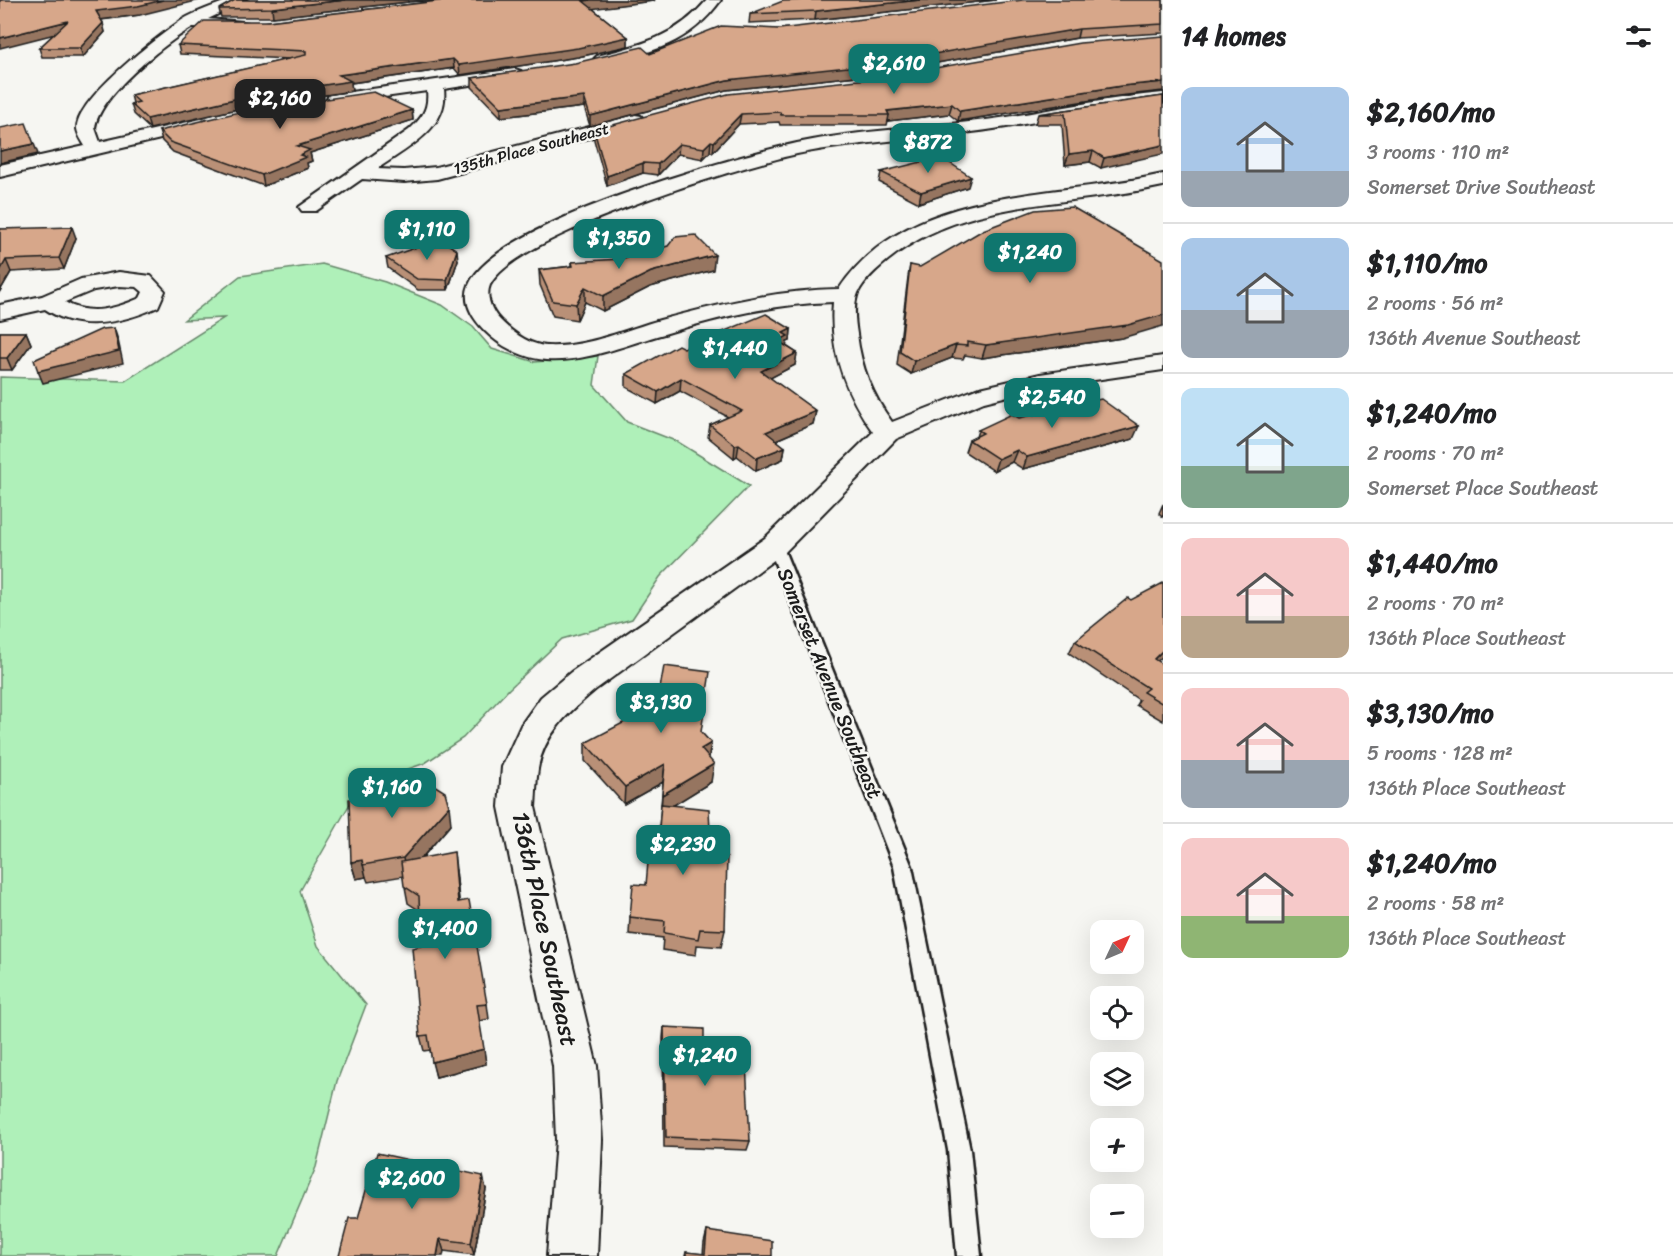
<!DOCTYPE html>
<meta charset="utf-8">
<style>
:root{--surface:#fff;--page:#f2f2f2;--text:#202124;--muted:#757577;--line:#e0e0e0;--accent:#0f766e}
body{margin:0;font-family:Sriracha,sans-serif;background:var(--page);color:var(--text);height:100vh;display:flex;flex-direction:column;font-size:22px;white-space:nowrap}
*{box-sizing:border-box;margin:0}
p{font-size:20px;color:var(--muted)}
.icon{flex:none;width:33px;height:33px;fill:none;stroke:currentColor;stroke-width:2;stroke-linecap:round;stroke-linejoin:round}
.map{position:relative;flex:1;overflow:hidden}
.side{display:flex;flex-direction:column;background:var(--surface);width:510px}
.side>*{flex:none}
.needle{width:39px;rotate:46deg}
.controls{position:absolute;left:1090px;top:920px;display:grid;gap:12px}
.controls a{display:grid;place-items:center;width:54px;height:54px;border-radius:12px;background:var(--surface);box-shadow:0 6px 24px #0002;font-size:30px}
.price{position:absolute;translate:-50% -51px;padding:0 14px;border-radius:12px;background:var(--accent);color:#fff;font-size:20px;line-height:39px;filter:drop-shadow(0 2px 3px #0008)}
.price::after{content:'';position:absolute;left:50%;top:36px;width:18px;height:14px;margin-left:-9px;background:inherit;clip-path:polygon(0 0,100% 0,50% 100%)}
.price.on{background:#222;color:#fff}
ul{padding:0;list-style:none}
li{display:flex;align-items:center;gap:18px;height:150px;padding:0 18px}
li+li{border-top:2px solid var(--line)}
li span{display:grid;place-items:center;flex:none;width:168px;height:120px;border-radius:12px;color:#555}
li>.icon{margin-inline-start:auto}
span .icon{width:72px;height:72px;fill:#fffc;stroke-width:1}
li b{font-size:26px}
h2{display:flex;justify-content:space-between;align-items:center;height:72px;padding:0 18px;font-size:26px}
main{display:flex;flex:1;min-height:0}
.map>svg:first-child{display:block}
</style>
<main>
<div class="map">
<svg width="1163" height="1256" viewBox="0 0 1163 1256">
<rect width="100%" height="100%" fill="#f6f6f2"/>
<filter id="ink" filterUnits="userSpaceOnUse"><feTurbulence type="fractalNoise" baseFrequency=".0167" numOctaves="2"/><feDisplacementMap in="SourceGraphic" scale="12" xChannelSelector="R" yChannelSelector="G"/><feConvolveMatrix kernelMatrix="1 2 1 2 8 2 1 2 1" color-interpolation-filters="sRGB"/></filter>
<g filter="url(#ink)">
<path fill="#aff0b9" stroke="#66866a" stroke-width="1.5" d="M322,264L385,282L442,305L473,327L492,349L535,362L598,356L594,385L627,422L678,442L749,486L660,577L632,619L562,639L509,689L463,738L425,763L360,786L300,891L318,946L366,1005L337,1081L316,1167L278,1256H0V377L125,381L224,318L184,320L240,276Z"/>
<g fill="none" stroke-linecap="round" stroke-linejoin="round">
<g stroke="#1c1c1c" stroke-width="5">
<path id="lane" d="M775,540L782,545L912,867L970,1150L981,1256H957L948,1150L894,867L768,545Z"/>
</g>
<g stroke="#1c1c1c" stroke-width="4">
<g id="street">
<path d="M229,0H248L208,19L244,22L249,23L251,26L249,29L193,27L188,30C162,46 99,96 95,128L100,142L201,119L207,120L210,124L207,128L0,177V165L85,146C82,141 78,135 77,129C75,99 159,36 182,20C195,12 214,6 229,0Z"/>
<path d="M707,0H721C689,44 653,52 602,64L594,59L597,56C641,45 676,37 707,0Z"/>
<path d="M515,69L521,71L523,74L521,77L444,89C449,129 405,149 377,169L404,170L436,167L635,115L641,116L644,120L641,124L437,179L404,182L362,179L316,211H302L299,207L409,130C422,118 429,109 427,91L335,104L329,103L327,99L329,95Z"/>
<path d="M1163,93V103C1099,108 1036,124 972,132C914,140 854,142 797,154C739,167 515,235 490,285C485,297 492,312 500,320C512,332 529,345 547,346C585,348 625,330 660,320C720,304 777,290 839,289C909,184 1055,199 1163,174V186C1071,207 966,197 888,260C877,269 864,280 858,293C853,305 855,321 857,334C861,367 872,395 892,422L976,389L1040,374L1163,356V370L1040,388L984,402L896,439L785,552L595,690C570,711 543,735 538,769C536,781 536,795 535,807L597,1066L602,1140L597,1256H547L556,1140L553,1066L499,807L502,767L521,725L541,697L571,672L765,538L873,432C845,393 829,351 833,302C774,304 720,317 664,334C627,344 585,363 546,360C523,358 501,347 485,331C473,319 462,302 469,285C494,223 732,157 797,143C860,130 923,128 986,120C1045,112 1103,98 1163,93Z"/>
<path d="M119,272L151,276L165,291L158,307C122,323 80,333 45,309L0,319V305L42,296L81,279ZM119,286L137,287L143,292L140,298C117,308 89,317 65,302L94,290Z"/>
</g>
</g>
<use href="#lane" fill="#f6f6f2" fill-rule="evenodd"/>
<use href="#street" fill="#f6f6f2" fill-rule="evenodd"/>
</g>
<g fill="#b99077" stroke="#1c1c1c" stroke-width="1.5">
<path d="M0,0L140,15L101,20L105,32L83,57H42L39,48L54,34Z"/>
<path d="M235,0H446L408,2L273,17H221L219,9Z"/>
<path d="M447,0H655L653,1L592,8L628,37V46L578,57L460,75L454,68L351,83L352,91L246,107L150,129L134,114L131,104L133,103L131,95L289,59L180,54L178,45L268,21Z"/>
<path d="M810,0H996L815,20L749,23L750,14Z"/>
<path d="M1163,0V33L1077,38L875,74L726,90L590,126L584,107L501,117L472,87V78L650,54L779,29Z"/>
<path d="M877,78L1118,96L958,121L949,114L888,121L887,125H780L779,122L739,124L713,152H710L703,159L678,154L658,175L643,173L607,186L594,140V130Z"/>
<path d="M1163,96L1101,168L1090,162L1065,165L1062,124H1035L1038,114Z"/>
<path d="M412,110L413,120L310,153L312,161L307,163L308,168L264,186L173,152L162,141L159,131Z"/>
<path d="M881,172L968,187L919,203L879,182Z"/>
<path d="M0,229L76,238L64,269L11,272L0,291Z"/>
<path d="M386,258L458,260L448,290H418L388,268Z"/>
<path d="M572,262L713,270L650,287L603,311L585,302L577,320L553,316L540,285L539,270L572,266Z"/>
<path d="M910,265L1122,338L982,358L965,355L963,359L952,358L911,374L897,365L908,277Z"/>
<path d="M791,329L790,341L787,342L786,346L797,353L795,365L770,378L816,411L813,424L776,440L785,447L783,459L756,471L737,456L734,458L708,437L710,425L728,417L680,391L657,404L626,387V374L684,348Z"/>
<path d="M0,332H26L31,344L12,370H0Z"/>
<path d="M1019,418L1133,439L1023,469L1012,462L994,471L965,452L969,440L976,437L978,430Z"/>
<path d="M1163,504V517L1159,513Z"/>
<path d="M1075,641L1157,662L1163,665V721L1136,705L1139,700L1069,653Z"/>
<path d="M701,732L711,743L709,758L711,782L673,805L711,855L725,930L721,947L697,945L696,955L662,950L663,938L629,934L630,917L646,885L657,851L663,782L624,804L585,761V743Z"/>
<path d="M411,776L413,788L451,824L422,858L456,870L459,902L487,1004L489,1019L479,1021L486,1064L436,1077L430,1050L424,1051L420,1036L421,946L420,911L408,903L403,876L368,882L366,877L356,879L351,862L369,795Z"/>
<path d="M664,1027L704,1041L750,1141L747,1150L664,1147L663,1038Z"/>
<path d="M486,1189L474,1255L444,1251L358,1218Z"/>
<path d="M707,1231L772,1256H685L686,1252L703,1254L704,1243Z"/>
</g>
<g fill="#967561" stroke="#1c1c1c" stroke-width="1.5">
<path d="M163,0H200L140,15L99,20L96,11Z"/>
<path d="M346,0H408V2L273,17L272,8Z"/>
<path d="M590,0H655L653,1L583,10V1Z"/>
<path d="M920,0H996L815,20L816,11Z"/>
<path d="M68,21L71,30L0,48V38Z"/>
<path d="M103,23L105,32L83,57L80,48Z"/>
<path d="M1079,29L1077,38L875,74L726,90L590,126V116L727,80Z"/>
<path d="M628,37V46L578,57L460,75L459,65Z"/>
<path d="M453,59L454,68L351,83L352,91L246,107L150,129L147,119L339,75Z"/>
<path d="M1163,82V91L1118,96L958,121L960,111L1121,86Z"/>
<path d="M584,97V107L501,117V107Z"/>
<path d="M952,104L949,114L888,121L889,115L887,111Z"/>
<path d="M412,110L413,120L310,153L312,161L307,163L308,168L264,186L262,175L297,146Z"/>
<path d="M741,114L739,124L713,152L714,142Z"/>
<path d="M711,141L710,152L703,159L704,148Z"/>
<path d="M34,144L38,154L0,163V151Z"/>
<path d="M679,144L678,154L658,175V164Z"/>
<path d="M1163,145V154L1101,168L1104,158Z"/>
<path d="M1093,151L1090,162L1065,165L1069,154Z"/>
<path d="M643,163V173L607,186V176Z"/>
<path d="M971,177L968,187L919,203L921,192Z"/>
<path d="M72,227L76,238L64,269L59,258Z"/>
<path d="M457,250L458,260L448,290L447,280Z"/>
<path d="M715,255L713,270L650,287L603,311V296L651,272Z"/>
<path d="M6,260L11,272L0,291V271Z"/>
<path d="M585,287V302L577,320L576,304Z"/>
<path d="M1163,315V326L1122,338L982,358L986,345Z"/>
<path d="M114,328L118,340L123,363L43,383L38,371Z"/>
<path d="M791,329L790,341L787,342L786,348L778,341L783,333Z"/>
<path d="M26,332L31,344L12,370L7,358Z"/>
<path d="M956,345L952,358L911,374L914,361Z"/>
<path d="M797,353L795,365L759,384L761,371Z"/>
<path d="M681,378L680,391L657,404L658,392Z"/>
<path d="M816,411L813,424L764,445L766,432Z"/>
<path d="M1139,426L1133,439L1023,469L1027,457Z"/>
<path d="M739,444L737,456L734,458L735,445Z"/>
<path d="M785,447L783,459L756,471L757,458Z"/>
<path d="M1017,450L1012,462L994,471L998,459Z"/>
<path d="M1163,650V656L1146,672L1154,659Z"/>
<path d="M711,743L708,761L701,749Z"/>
<path d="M665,764L663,782L624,804L625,787Z"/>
<path d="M714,764L711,782L661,813L662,795Z"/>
<path d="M449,806L451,824L406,876L403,858Z"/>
<path d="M454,852L456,870L461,919L458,902Z"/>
<path d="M362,860L366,877L356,879L351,862Z"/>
<path d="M484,1049L486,1064L436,1077L432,1062Z"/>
<path d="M483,1176L486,1189L474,1255L471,1243Z"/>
<path d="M440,1239L444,1251L443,1256H437Z"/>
</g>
<g fill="#d7a78a" stroke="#1c1c1c" stroke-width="1.5">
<path d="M0,0H163L138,6L96,11L103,23L80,48H39L68,21L0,38Z"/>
<path d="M235,0H346L272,8L219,9Z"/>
<path d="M447,0H590L583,1L628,37L578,48L459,65L453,59L339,75L351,81L243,97L147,119L131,104L139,102L131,95L306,55V51L178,45L204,21H268Z"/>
<path d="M810,0H920L816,11L750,14L783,1Z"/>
<path d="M1023,0H1163V24L1079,29L876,64L727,80L590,116L584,97L501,107L472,78L575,63L642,47L650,54L721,26L779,29Z"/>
<path d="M1163,36V82L1121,86L960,111L952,104L887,111L889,115H781L780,112L741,114L714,142L711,141L704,148L679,144L658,164L643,163L607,176L594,130L728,94L877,78L1080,43Z"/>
<path d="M374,92L412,110L297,146L310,150L300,155L306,157L262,175L170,142L159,131L244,111Z"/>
<path d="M1163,96V145L1104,158L1093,151L1069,154L1065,114H1038Z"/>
<path d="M26,123L34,144L0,151V128Z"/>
<path d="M941,157L971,177L921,192L881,172Z"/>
<path d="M1072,207L1163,260V315L1128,325L986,345L967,342V346L956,345L914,361L900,352L910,265L920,267L983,230L1035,210Z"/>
<path d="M72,227L59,258L6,260L0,271V229Z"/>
<path d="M695,235L715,255L651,272L603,296L585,287L576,304L553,301L539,270L573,266L572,262L620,259L668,246L675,237Z"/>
<path d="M440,239L457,250L447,280L417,279L386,258Z"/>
<path d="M766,314L791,329L783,333L788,336L778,341L797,353L761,371L816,411L766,432L785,447L757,458L739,444L735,445L710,425L742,411L681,378L658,392L626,374L678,345L684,348Z"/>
<path d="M114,328L119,351L38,371L34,360L102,329Z"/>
<path d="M0,332H26L7,358H0Z"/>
<path d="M1101,399L1139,426L1027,457L1017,450L998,459L969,440L983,433L978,430L1012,414L1019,418Z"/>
<path d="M1163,583V650L1154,659L1163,665V704L1143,692L1148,688L1075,641L1128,598L1131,600Z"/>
<path d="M664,666L710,672L701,732L711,743L701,749L714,764L662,795L665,764L625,787L585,743L657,705Z"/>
<path d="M411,776L412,788L434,785L445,792L449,806L403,858L363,865L362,860L351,862L349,799L369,795V783Z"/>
<path d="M661,804L709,809L711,855L727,857L725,930L700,929L698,939L664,933L665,921L630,917L633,884L646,885L649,851H657Z"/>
<path d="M454,852L458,902L469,900L487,1004L477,1005L484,1049L432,1062L428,1035L420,1036L412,948L421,946L419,896L404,886L401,862Z"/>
<path d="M664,1027L704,1029V1041L745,1043L750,1141L666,1137Z"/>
<path d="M377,1153L483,1176L471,1243L440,1239L437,1256H339L349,1218H358Z"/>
<path d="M707,1231L772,1241V1256H686V1252L705,1254Z"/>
</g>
</g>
<g text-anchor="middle" stroke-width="5" stroke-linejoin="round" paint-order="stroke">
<g font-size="16" fill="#1c1c1c" stroke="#f6f6f2">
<text transform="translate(531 148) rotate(-15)" y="6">135th Place Southeast</text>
</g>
<g font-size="20" fill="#1c1c1c" stroke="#f6f6f2">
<text transform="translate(830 683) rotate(68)" y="7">Somerset Avenue Southeast</text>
</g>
<g font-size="24" fill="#1c1c1c" stroke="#f6f6f2">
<text transform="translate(545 929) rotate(78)" y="8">136th Place Southeast</text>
</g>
</g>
</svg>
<div class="controls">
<a><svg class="needle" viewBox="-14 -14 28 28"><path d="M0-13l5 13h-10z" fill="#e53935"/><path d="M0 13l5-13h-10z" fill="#757577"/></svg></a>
<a><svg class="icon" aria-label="locate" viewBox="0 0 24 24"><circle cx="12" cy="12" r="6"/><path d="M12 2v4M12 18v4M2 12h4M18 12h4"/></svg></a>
<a><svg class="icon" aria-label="layers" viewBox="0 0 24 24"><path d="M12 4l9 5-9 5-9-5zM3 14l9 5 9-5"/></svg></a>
<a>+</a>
<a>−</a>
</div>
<b class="price" style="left:894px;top:95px">$2,610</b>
<b class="price on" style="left:280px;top:130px">$2,160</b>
<b class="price" style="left:928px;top:174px">$872</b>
<b class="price" style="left:427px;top:261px">$1,110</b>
<b class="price" style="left:619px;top:270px">$1,350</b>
<b class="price" style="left:1030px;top:284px">$1,240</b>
<b class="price" style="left:735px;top:380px">$1,440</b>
<b class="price" style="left:1052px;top:429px">$2,540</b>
<b class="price" style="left:661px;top:734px">$3,130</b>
<b class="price" style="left:392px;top:819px">$1,160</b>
<b class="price" style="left:683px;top:876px">$2,230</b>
<b class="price" style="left:445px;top:960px">$1,400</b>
<b class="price" style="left:705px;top:1087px">$1,240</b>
<b class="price" style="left:412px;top:1210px">$2,600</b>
</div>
<section class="side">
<h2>14 homes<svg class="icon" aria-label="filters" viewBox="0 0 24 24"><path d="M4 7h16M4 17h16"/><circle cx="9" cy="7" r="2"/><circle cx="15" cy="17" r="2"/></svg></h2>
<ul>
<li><span style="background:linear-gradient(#a9c7e8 70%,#9aa5b1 0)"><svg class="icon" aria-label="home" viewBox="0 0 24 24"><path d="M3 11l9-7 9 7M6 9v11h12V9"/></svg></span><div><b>$2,160/mo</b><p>3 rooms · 110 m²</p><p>Somerset Drive Southeast</p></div></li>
<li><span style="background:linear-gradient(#a9c7e8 60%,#9aa5b1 0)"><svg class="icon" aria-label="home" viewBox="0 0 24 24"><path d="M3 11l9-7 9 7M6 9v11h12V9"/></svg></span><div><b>$1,110/mo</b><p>2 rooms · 56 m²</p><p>136th Avenue Southeast</p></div></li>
<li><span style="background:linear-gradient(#bfe0f5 65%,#7fa58c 0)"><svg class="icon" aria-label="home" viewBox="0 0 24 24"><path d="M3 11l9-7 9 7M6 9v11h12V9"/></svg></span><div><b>$1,240/mo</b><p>2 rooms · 70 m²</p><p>Somerset Place Southeast</p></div></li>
<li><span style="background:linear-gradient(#f6c9c9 65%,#b9a48a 0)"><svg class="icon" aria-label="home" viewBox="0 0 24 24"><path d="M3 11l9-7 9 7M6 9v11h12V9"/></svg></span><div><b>$1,440/mo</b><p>2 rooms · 70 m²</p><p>136th Place Southeast</p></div></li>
<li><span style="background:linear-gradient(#f6c9c9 60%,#9aa5b1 0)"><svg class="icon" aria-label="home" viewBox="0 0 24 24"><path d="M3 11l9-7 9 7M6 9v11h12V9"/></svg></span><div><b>$3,130/mo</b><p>5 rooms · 128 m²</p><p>136th Place Southeast</p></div></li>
<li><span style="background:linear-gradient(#f6c9c9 65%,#8fb573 0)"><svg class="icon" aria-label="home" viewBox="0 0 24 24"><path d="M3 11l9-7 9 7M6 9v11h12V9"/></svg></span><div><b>$1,240/mo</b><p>2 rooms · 58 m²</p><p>136th Place Southeast</p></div></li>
</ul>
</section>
</main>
